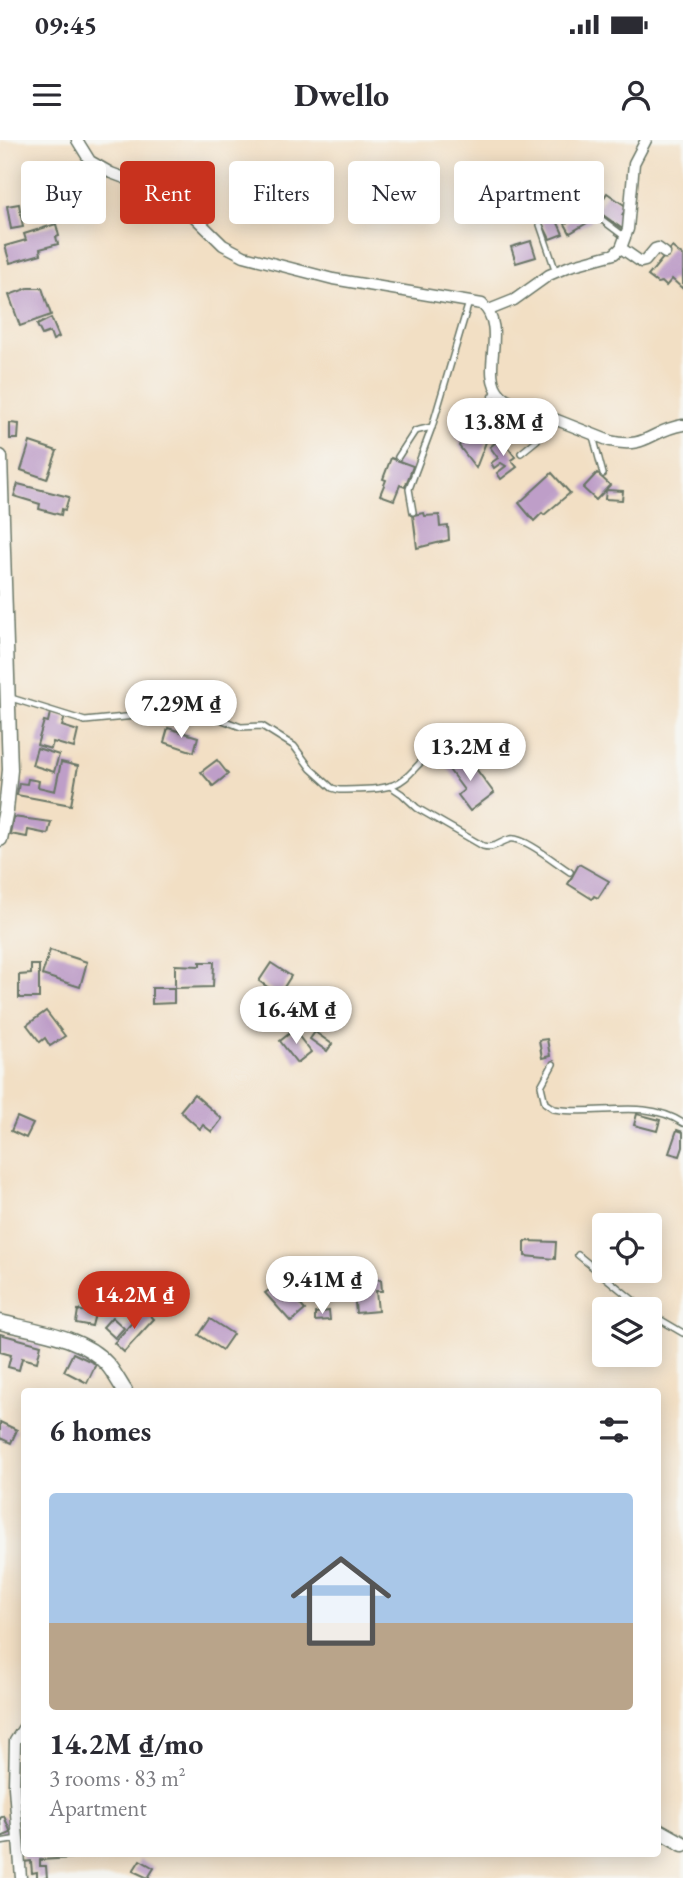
<!DOCTYPE html>
<meta charset="utf-8">
<style>
:root{--surface:#fff;--page:#f2f2f3;--text:#2b2b33;--muted:#7c7c81;--accent:#c8321e}
body{margin:0;font-family:"EB Garamond",serif;background:var(--page);color:var(--text);height:100vh;display:flex;flex-direction:column;font-size:26px;white-space:nowrap}
*{box-sizing:border-box;margin:0}
p{font-size:23px;color:var(--muted)}
.icon{flex:none;width:38px;height:38px;fill:none;stroke:currentColor;stroke-width:2;stroke-linecap:round;stroke-linejoin:round}
.map{position:relative;flex:1;overflow:hidden}
.details{position:absolute;left:21px;top:1248px;width:640px;height:469px;display:flex;flex-direction:column;background:var(--surface);border-radius:7px;box-shadow:0 4px 18px #0003}
.details>*{flex:none}
.hud{position:absolute;left:21px;top:21px;width:642px;height:63px;display:flex;gap:14px}
.tools{position:absolute;left:592px;top:1073px;display:grid;gap:14px}
.tools a{display:grid;place-items:center;width:70px;height:70px;border-radius:7px;background:var(--surface);box-shadow:0 4px 18px #0003;font-size:35px}
.price{position:absolute;translate:-50% -60px;padding:0 16px;border-radius:24px;background:#fff;color:#222;font-size:23px;line-height:46px;filter:drop-shadow(0 2px 4px #0008)}
.price::after{content:'';position:absolute;left:50%;top:42px;width:21px;height:16px;margin-left:-10px;background:inherit;clip-path:polygon(0 0,100% 0,50% 100%)}
.price.active{background:var(--accent);color:#fff}
ul{padding:0;list-style:none}
li{display:grid;align-content:center;gap:14px;height:371px;padding:0 28px}
li span{display:grid;place-items:center;height:217px;border-radius:7px;color:#555}
li>.icon{margin-inline-start:auto}
span .icon{width:126px;height:126px;fill:#fffc;stroke-width:1}
li b{font-size:30px}
h2{display:flex;justify-content:space-between;align-items:center;height:84px;padding:0 28px;font-size:30px}
.chip{padding:0 24px;border-radius:7px;background:var(--surface);box-shadow:0 4px 18px #0003;font-size:24px;line-height:63px}
.chip.active{background:var(--accent);color:#fff}
.status{display:flex;justify-content:space-between;align-items:center;height:49px;padding:0 35px;background:var(--surface);direction:ltr}
.status svg{height:19px;fill:currentColor}
header{display:flex;justify-content:space-between;align-items:center;height:91px;padding:0 28px;background:var(--surface);font-size:32px;font-weight:700}
.map>svg:first-child{display:block}
</style>
<div class="status"><b>09:45</b><svg viewBox="0 0 49 12"><path d="M0 12V9h3v3zM5 12V6h3v6zM10 12V3h3v9zM15 12V0h3v12zM26 1h20v11H26zM47 4h2v5h-2z"/></svg></div>
<header><svg class="icon" aria-label="menu" viewBox="0 0 24 24"><path d="M4 6h16M4 12h16M4 18h16"/></svg>Dwello<svg class="icon" aria-label="person" viewBox="0 0 24 24"><circle cx="12" cy="8" r="4"/><path d="M4 21q1-7 8-7t8 7"/></svg></header>
<div class="map">
<svg width="683" height="1738" viewBox="0 0 683 1738">
<rect width="100%" height="100%" fill="#f6f6f2"/>
<filter id="ink" filterUnits="userSpaceOnUse"><feTurbulence type="fractalNoise" baseFrequency=".0143" numOctaves="2"/><feDisplacementMap in="SourceGraphic" scale="14" xChannelSelector="R" yChannelSelector="G"/><feConvolveMatrix kernelMatrix="1 2 1 2 8 2 1 2 1" color-interpolation-filters="sRGB"/></filter>
<filter id="wash" filterUnits="userSpaceOnUse"><feTurbulence type="fractalNoise" baseFrequency=".00686" numOctaves="4" result="noise"/><feDisplacementMap in="SourceGraphic" scale="28" xChannelSelector="R" yChannelSelector="G"/><feGaussianBlur stdDeviation="1.57" result="paint"/><feColorMatrix in="noise" values="0 0 0 0 0 0 0 0 0 0 0 0 0 0 0 0 0 1.4 0 .05"/><feComposite in="paint" operator="in"/></filter>
<g filter="url(#wash)">
<rect width="100%" height="100%" fill="#f2dfc4"/>
<g id="blocks">
<g fill="#be9ec8">
<path d="M560,36L562,57L558,58L554,54L553,37Z"/>
<path d="M573,53L583,72L569,81L562,70L556,74L548,61L559,58L560,60Z"/>
<path d="M607,53L627,67L622,75L627,77L624,90L596,70Z"/>
<path d="M19,64L23,87L11,89L7,66Z"/>
<path d="M587,71L592,80L570,93L565,84Z"/>
<path d="M553,72L563,94L550,99L540,79Z"/>
<path d="M56,84L59,96L56,97L58,104L40,109L41,114L10,123L5,106L26,100L24,94Z"/>
<path d="M531,101L536,117L516,123L511,107Z"/>
<path d="M672,107L683,116V149L672,139L666,146L662,142L657,143L648,136Z"/>
<path d="M28,148H42L51,175L20,186L9,155Z"/>
<path d="M51,178L59,197L53,200L50,192L42,195L37,185Z"/>
<path d="M463,265L478,270L470,285L475,287L471,294L486,302L476,328L459,306L461,302L455,297L457,293L452,290Z"/>
<path d="M10,283L19,284L18,299H10Z"/>
<path d="M501,298L515,317L511,320L517,327L501,339L497,333L506,326L501,323L494,328L491,323L498,318L490,307Z"/>
<path d="M30,302L57,311L47,339L21,330Z"/>
<path d="M391,318L413,326L405,347L400,345L394,360L380,355L386,340L383,339Z"/>
<path d="M552,333L570,353L544,375L542,373L534,381L519,363Z"/>
<path d="M597,333L610,345L596,360L583,348Z"/>
<path d="M18,344L69,357L65,370L62,369L61,375L39,369L40,364L14,356Z"/>
<path d="M606,350L623,351L622,360L605,359Z"/>
<path d="M424,373L425,376L439,375L440,387L448,386L449,400L417,408L413,375Z"/>
<path d="M50,573L65,577L62,586L78,591L74,608L53,602L51,609L37,605L44,581L48,582Z"/>
<path d="M168,588L198,597L194,612L164,602Z"/>
<path d="M37,608L59,615L54,632L32,625Z"/>
<path d="M465,614L494,653L470,671L458,655L464,650L447,627Z"/>
<path d="M217,620L228,634L213,646L201,632Z"/>
<path d="M61,622L78,626L71,665L17,655L19,643L27,644L28,639L39,641L38,647L55,651Z"/>
<path d="M13,677L51,682L48,694L28,690L27,697L10,694Z"/>
<path d="M579,724L609,741L598,758L594,756L592,759L568,744Z"/>
<path d="M50,810L87,822L80,847L42,835Z"/>
<path d="M200,822H214L213,847L175,848V825L200,826Z"/>
<path d="M271,823L291,836L279,855L259,841Z"/>
<path d="M31,825H39V858H19V835L31,834Z"/>
<path d="M152,848H174V863L152,864Z"/>
<path d="M46,871L65,896L50,906L45,898L40,902L27,885Z"/>
<path d="M294,890L311,912L297,923L280,901Z"/>
<path d="M315,892L332,904L327,911L310,899Z"/>
<path d="M547,899L550,916L542,918L539,900Z"/>
<path d="M194,954L222,979L212,992L203,985L200,989L180,971Z"/>
<path d="M637,974L660,980L657,991L634,985Z"/>
<path d="M17,977L33,984L26,998L11,991Z"/>
<path d="M677,990L683,992V1007L680,1016L669,1013Z"/>
<path d="M525,1101L556,1102L555,1119L525,1116Z"/>
<path d="M365,1132V1141L381,1139L382,1151H376L378,1171L356,1173L353,1142L355,1141V1133Z"/>
<path d="M289,1144L295,1151L291,1154L305,1170L291,1182L265,1153L272,1148L277,1154Z"/>
<path d="M144,1169L154,1179L124,1212L114,1203Z"/>
<path d="M78,1170L95,1174L92,1186L76,1183Z"/>
<path d="M329,1171L330,1180L315,1181V1173Z"/>
<path d="M112,1177L124,1188L115,1198L103,1187Z"/>
<path d="M210,1179L233,1194L222,1210L199,1195Z"/>
<path d="M0,1194L41,1205L37,1222L22,1218L19,1230L8,1227L11,1215L0,1212Z"/>
<path d="M73,1213L96,1224L87,1243L64,1231Z"/>
<path d="M0,1282L17,1290L11,1303L0,1298Z"/>
<path d="M4,1676L11,1693L1,1697L0,1678Z"/>
<path d="M22,1703H24V1713H72V1718L40,1720V1726H46L47,1738H37V1732L32,1733L31,1721L23,1722Z"/>
<path d="M140,1720L154,1728L148,1738L133,1731Z"/>
</g>
</g>
</g>
<g filter="url(#ink)">
<use href="#blocks" fill-opacity="0" stroke="#697666" stroke-width="2"/>
<g fill="none" stroke-linecap="round" stroke-linejoin="round">
<g stroke="#697666" stroke-width="8">
<g id="service">
<path d="M601,79L625,97"/>
<path d="M540,85L556,132"/>
<path d="M478,281L497,249"/>
<path d="M593,296L603,334"/>
<path d="M521,313L537,300L552,277"/>
<path d="M398,317L415,291L432,287"/>
<path d="M413,372L409,349L432,287L469,162"/>
<path d="M11,558L85,581L155,574L186,579L212,576L241,587L262,586L294,606L311,629L332,648L339,650C356,649 377,651 393,645C418,637 423,600 458,614"/>
<path d="M390,646L402,654L417,668L483,706C495,709 499,702 510,699C524,696 557,724 570,732"/>
<path d="M553,924L541,946L545,963L554,969C597,977 643,957 683,983"/>
<path d="M578,1115L644,1169"/>
<path d="M649,1173L683,1193"/>
<path d="M0,1702L18,1699"/>
</g>
</g>
<g stroke="#697666" stroke-width="13">
<g id="minor">
<path d="M77,0L90,21L111,33L157,50L177,60L223,105L244,116L333,139L482,164C509,189 479,231 500,254C503,258 509,260 514,263L610,301C646,310 651,290 683,285"/>
<path d="M621,108L628,89L634,23L646,0"/>
<path d="M489,170L514,160L549,135L570,126L614,114L621,108L641,122L645,121L655,109L658,108L665,113"/>
<path d="M21,1738L14,1647L15,1601L24,1587"/>
</g>
</g>
<g stroke="#697666" stroke-width="17">
<g id="tertiary">
<path d="M0,317L10,630L6,670L0,699"/>
<path d="M0,1182C35,1191 82,1196 107,1224C114,1232 119,1242 125,1251"/>
<path d="M658,1690L683,1704"/>
</g>
</g>
<use href="#service" stroke="#fff" stroke-width="5"/>
<use href="#minor" stroke="#fff" stroke-width="10"/>
<use href="#tertiary" stroke="#fff" stroke-width="14"/>
</g>
</g>
</svg>
<div class="tools">
<a><svg class="icon" aria-label="locate" viewBox="0 0 24 24"><circle cx="12" cy="12" r="6"/><path d="M12 2v4M12 18v4M2 12h4M18 12h4"/></svg></a>
<a><svg class="icon" aria-label="layers" viewBox="0 0 24 24"><path d="M12 4l9 5-9 5-9-5zM3 14l9 5 9-5"/></svg></a>
</div>
<b class="price" style="left:503px;top:318px">13.8M ₫</b>
<b class="price" style="left:181px;top:600px">7.29M ₫</b>
<b class="price" style="left:470px;top:643px">13.2M ₫</b>
<b class="price" style="left:296px;top:906px">16.4M ₫</b>
<b class="price" style="left:322px;top:1176px">9.41M ₫</b>
<b class="price active" style="left:134px;top:1191px">14.2M ₫</b>
<div class="hud">
<a class="chip">Buy</a>
<a class="chip active">Rent</a>
<a class="chip">Filters</a>
<a class="chip">New</a>
<a class="chip">Apartment</a>
</div>
<section class="details">
<h2>6 homes<svg class="icon" aria-label="filters" viewBox="0 0 24 24"><path d="M4 7h16M4 17h16"/><circle cx="9" cy="7" r="2"/><circle cx="15" cy="17" r="2"/></svg></h2>
<ul>
<li><span style="background:linear-gradient(#a9c7e8 60%,#b9a48a 0)"><svg class="icon" aria-label="home" viewBox="0 0 24 24"><path d="M3 11l9-7 9 7M6 9v11h12V9"/></svg></span><div><b>14.2M ₫/mo</b><p>3 rooms · 83 m²</p><p>Apartment</p></div></li>
</ul>
</section>
</div>
